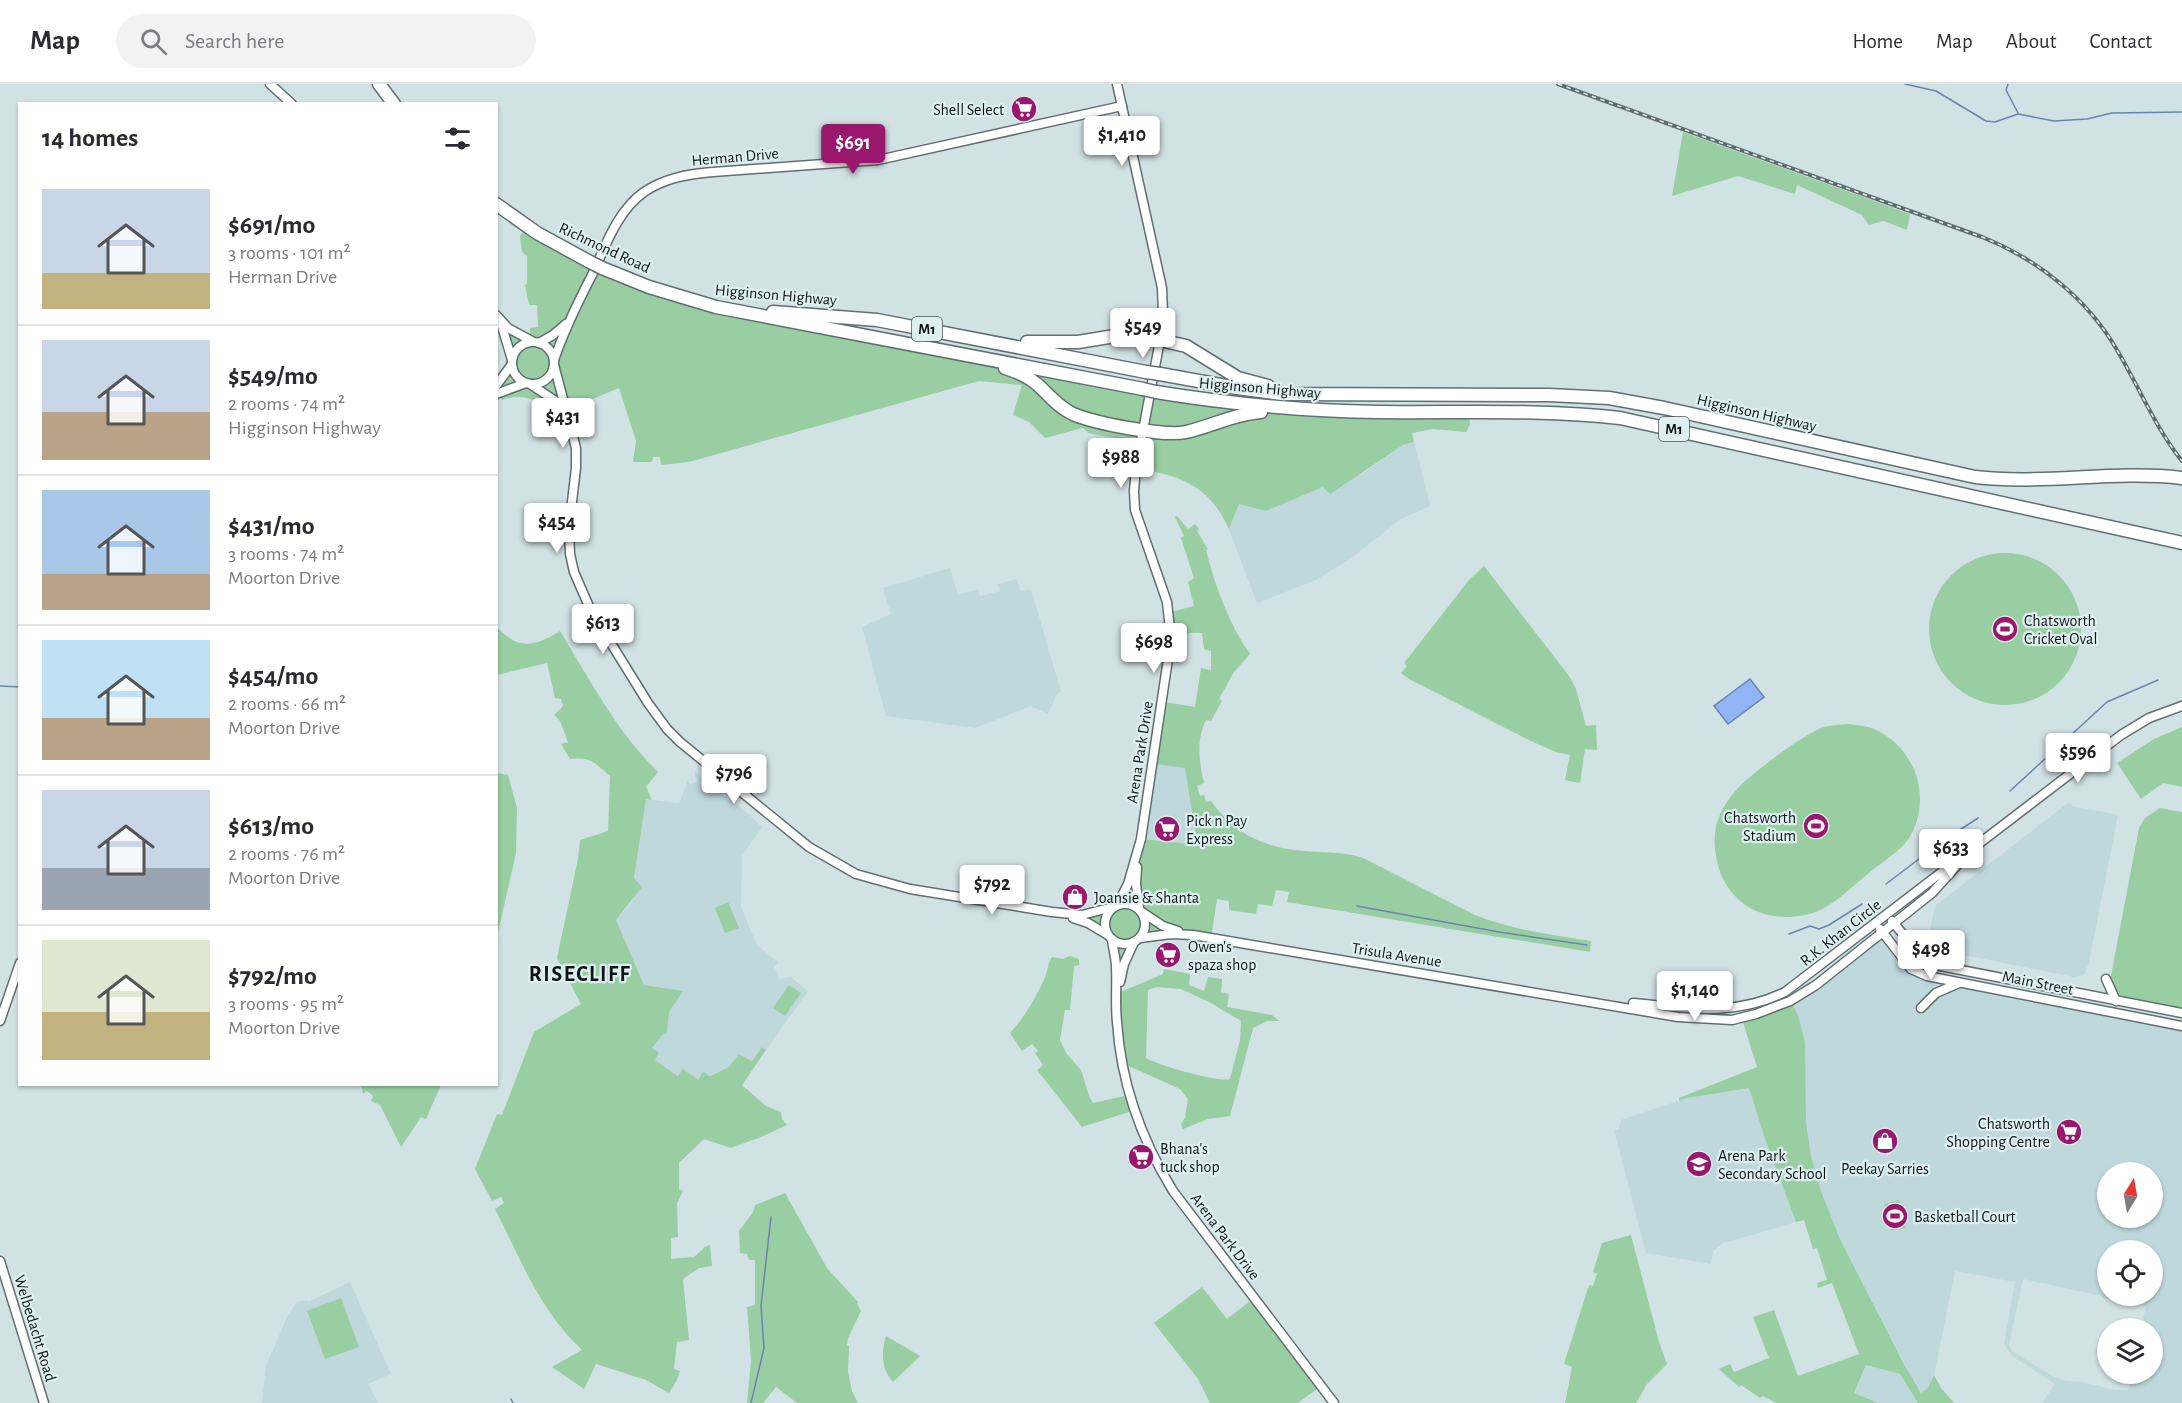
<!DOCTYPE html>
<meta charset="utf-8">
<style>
:root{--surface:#fff;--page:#f2f2f3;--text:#2b2b33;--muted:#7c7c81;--line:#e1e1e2;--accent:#99176d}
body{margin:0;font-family:"Alegreya Sans",sans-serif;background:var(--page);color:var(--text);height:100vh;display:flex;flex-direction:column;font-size:22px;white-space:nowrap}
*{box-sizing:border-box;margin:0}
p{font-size:20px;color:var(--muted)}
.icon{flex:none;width:33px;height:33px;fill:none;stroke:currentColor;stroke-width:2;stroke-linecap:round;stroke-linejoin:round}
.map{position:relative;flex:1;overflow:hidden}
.panel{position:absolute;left:18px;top:18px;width:480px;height:984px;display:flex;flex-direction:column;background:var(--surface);border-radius:0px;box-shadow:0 2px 4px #0004}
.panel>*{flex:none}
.needle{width:39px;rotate:11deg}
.buttons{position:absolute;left:2097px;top:1078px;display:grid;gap:12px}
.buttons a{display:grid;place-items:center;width:66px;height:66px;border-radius:50%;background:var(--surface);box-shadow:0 2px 4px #0004;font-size:30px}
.price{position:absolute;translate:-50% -51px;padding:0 14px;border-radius:6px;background:#fff;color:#222;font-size:20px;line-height:39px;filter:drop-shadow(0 2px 3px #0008)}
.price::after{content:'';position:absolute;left:50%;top:36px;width:18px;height:14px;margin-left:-9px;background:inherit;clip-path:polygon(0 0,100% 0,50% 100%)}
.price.on{background:var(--accent);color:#fff}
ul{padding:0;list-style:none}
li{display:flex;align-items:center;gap:18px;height:150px;padding:0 24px}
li+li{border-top:2px solid var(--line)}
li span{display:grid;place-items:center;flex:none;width:168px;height:120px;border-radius:0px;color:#555}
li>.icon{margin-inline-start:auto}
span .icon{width:72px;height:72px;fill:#fffc;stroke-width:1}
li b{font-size:26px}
h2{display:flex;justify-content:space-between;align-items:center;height:72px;padding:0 24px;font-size:26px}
header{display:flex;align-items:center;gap:36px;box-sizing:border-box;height:84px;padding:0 30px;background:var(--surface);border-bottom:2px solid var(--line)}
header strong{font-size:28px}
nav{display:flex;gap:33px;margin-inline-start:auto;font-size:21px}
.search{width:420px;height:54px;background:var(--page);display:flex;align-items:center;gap:15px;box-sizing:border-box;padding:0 21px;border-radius:33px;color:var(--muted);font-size:22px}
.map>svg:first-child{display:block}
</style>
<header>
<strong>Map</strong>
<div class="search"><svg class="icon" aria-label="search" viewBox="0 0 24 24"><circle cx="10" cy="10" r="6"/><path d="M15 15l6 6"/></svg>Search here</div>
<nav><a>Home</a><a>Map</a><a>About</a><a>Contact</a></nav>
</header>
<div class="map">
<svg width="2182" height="1319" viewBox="0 0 2182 1319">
<rect width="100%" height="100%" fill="#d1e2e4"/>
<g fill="#bed8dc" fill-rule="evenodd">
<path d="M1414,358L1430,422L1401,435L1354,472L1316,496L1257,519L1229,446L1239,420L1266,427L1323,403L1362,390L1403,361Z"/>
<path d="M950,484L958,511L978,505L980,512L1000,507L998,500L1017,495L1020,507L1031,505L1061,608L1057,610L1048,630L1031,622L975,644L886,632L862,543L891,530L883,504Z"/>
<path d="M1154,680L1185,684L1197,762L1141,755Z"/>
<path d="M694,687L729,716H733L762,743L742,772L741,823L757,861L778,878L774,884L777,887L779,895L791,893L808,907L766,966L762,963L752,977L741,970L729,983L698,996L679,992L655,976L652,964L662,951L667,949L669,928L683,907L644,901L616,836L634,816V794L646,715L679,719L688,696L690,700L697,698Z"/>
<path d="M2069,718L2072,722L2118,731L2089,878L2084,891L2074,893L1959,870L1929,850L1935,822Z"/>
<path d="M1884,849L1911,885L2182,942V1319H2042L2055,1300L2012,1272L2004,1260L2015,1198L1955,1187L1934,1291L1928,1304L1922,1309L1913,1296L1840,1155L1821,1107L1811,1072L1806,1038L1805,958L1798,931L1790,917ZM2108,1089H2152V1134H2108ZM2108,1167H2152V1212H2108ZM2023,1195L2102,1212V1214L2146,1222L2141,1245H2152V1290H2132L2128,1306H2114L2083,1298L2066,1297L2052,1292L2012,1267L2009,1261Z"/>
<path d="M1749,1004L1765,1055L1796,1138L1724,1159L1713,1167L1711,1180L1646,1169L1614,1046L1619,1045L1621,1036L1687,1014Z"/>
<path d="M350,1198L391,1290L368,1300L378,1319H262L266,1282L288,1231L297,1218L307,1216L308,1218Z"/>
<path d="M1866,1281L1900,1290L1918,1319H1878L1854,1310Z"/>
</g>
<g fill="#98cea2" fill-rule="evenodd">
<path d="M1683,48L1910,130L1907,146L1883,137L1869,141L1862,131L1797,101L1795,110L1738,92L1672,112Z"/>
<path d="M527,143L676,212L1211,318L1469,329L1470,341L1466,348L1433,345L1412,349L1414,358L1403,361L1330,410L1323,403L1266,427L1239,420L1229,445C1209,401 1181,392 1136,384L1141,359L1088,349L1083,344L1045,354L1029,338L1013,331L1022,301L979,297L689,378L661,381L660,373H653L652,378H633L636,357L619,304L554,331C538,315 524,309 502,316L497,310V301L511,280L500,236L519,251L530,250V244L538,243L537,221H529L525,201L527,200V172L522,168L520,152Z"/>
<path d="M1177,432L1188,445L1195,440L1199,445L1197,447L1208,465L1206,466C1215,502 1229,540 1250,570L1234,588L1219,615L1222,617L1211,637L1206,636C1196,656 1199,678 1204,699L1197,702L1200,712L1204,711L1206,718L1211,717C1235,750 1263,763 1303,767C1324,769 1343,767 1363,774L1475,831C1513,846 1552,851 1591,857L1590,868L1287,818L1289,808L1276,806L1272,822L1258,820L1256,830L1229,826V817L1217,815L1211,854L1193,851L1141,855L1135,860L1118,909L1163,890L1164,885L1190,890L1189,901L1204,907L1208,893L1222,895L1221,908L1229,910L1227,923L1272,931L1279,937H1267L1253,944L1230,1032L1208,1035L1183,1045L1181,1040L1185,1034L1188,1015L1180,1005L1122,979L1112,856L1101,849L1082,830L1116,821L1141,755L1197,761L1185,684L1154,680L1164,618L1195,623L1201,584L1211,586V567L1204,565L1202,549H1172L1170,528L1194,522L1188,498L1194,494L1181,454L1184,452L1175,433ZM1157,903L1181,905L1209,918L1241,937L1240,956L1230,995C1219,999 1157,981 1146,974L1148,906Z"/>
<circle cx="2005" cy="545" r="76"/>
<path d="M1484,482L1569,592L1576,605L1586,642L1596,641L1597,666L1585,665L1580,699L1565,696L1570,671L1556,668L1533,658L1409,595L1401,589L1407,582L1404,579L1469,496Z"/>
<path d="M497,543C518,567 536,562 560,547C590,596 617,648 658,688L646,703L652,716L646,715L634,794L642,803L616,836L644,901L683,907L669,928L667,949L662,951L652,964L659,969L655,976L678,992L683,985L698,996L703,988L710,992L729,983L739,970L752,977L762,963L766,966L742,1001L766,1022L781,1028L782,1035L787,1041L761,1053L731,1064L704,1055L679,1079V1105L683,1107L677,1119L678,1153L671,1154V1175L694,1173L705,1163L710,1161L712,1182L699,1184L683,1195L689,1256L677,1258L674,1285L680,1287L677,1296L669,1309L646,1296L596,1280L584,1305L552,1283L582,1266C540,1227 521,1176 495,1125L504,1119L501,1113L492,1117L475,1085L497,1030L502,1031L534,948L581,920L557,874L578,775L580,756L608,747L610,692C595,679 591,673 570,675L561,660L568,658L560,637L554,631L563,622L561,615L555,614L547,579L497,591Z"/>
<path d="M1847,640C1855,641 1866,641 1874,645C1913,662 1931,708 1913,747C1906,763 1888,774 1874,785C1858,797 1842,814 1824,824C1803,836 1771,836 1750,824C1733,814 1721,797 1717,777C1714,763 1713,747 1719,733C1724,720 1733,709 1742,700C1758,685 1805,649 1824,643C1831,641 1840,641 1847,640Z"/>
<path d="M2182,643V703L2163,699L2141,715L2117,679L2154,655Z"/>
<path d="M497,689L508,691L517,724L516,769L497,853Z"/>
<path d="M2160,724L2182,728V924L2116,911L2110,897L2139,744L2145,734Z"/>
<path d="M728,818L739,844L725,849L715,824Z"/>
<path d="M1070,872L1079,875V881L1074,882L1070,926H1065L1060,956L1066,969L1081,986L1089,1012L1093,1019L1129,1011L1135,1026L1082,1043L1037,986L1043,981L1035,969L1038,967L1032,960L1022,967L1010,949C1024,934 1035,915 1044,896C1048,888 1047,880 1052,873L1063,875Z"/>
<path d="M789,901L801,909L785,932L773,924Z"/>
<path d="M1790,917L1798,931L1805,958L1806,1038L1811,1072L1821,1107L1840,1155L1905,1282L1921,1309L1928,1304L1934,1291L1941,1304L1954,1319H1918L1900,1290L1866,1281L1854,1309L1878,1319H1776L1763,1312L1760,1314L1741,1301L1739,1303L1719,1285L1730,1280L1734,1288L1769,1274L1753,1233L1774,1226L1798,1292L1859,1270L1832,1199L1818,1204L1817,1199L1827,1196L1817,1164L1813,1165L1804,1136L1796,1138L1765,1055L1749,1004L1687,1014L1679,1017V1014L1757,983L1742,935Z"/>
<path d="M361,1001H441L426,1035L421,1033L401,1063L380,1021L371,1017L373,1012L367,1007L363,1010Z"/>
<path d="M785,1109L827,1184L858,1218L857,1220L861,1227L848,1254L847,1261L849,1262L848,1288L852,1307L858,1319H797L776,1303L763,1319H747L751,1277L747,1223L755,1221V1176H749L747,1170L740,1169L739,1147L753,1128L755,1121Z"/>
<path d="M1899,1116L1906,1144L1891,1147L1884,1120Z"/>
<path d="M1631,1151L1659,1258L1667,1280L1647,1300L1636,1319H1565C1568,1307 1569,1296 1572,1283L1564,1280L1589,1201L1593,1202L1597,1190L1593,1188L1602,1159Z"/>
<path d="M1202,1203L1227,1235L1254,1214L1321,1302L1298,1319H1210L1198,1295L1154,1239Z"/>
<path d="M341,1214L359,1263L325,1275L307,1227Z"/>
<path d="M886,1252L920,1272L893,1298C881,1284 881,1269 886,1252Z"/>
</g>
<path fill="#91b4f6" stroke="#6a84b2" stroke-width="1.5" d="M1750,595L1764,613L1728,640L1714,622Z"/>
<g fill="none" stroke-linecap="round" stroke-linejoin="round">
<g stroke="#6a84b2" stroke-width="1.5">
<path d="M1905,0L1936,7L1986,37L1995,38L2018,30L2054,37L2087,35L2112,29L2182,28"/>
<path d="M2008,0L2006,6L2018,29"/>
<path d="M0,602L20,603"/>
<path d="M2010,707L2107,618L2158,596"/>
<path d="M1886,800L1940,759L1978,734"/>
<path d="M1357,822L1499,848L1587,861"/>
<path d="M1789,850L1810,842L1819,845L1829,841L1862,820"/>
<path d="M511,1315L513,1319"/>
<path d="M751,1319L764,1264L761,1222L771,1133"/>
</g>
<g stroke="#606f71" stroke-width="11">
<g id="minor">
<path d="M270,0L292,20"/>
<path d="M496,231L508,244L532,257"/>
<path d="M501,239L512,276"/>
<circle cx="533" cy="279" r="21"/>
<path d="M539,259L553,251L566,240"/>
<path d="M554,276C564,247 577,220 591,193C605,164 616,128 644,108C665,94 688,90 713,88L878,76L1122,22"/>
<path d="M554,281L576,364V384L569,443L570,470L574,488L591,527L648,619L667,645L680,658L809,763L856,790L910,805L1052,828L1082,831L1113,823"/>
<path d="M530,300L563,322"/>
<path d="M496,302L512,280"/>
<path d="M496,310L526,299"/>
<path d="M1137,783L1136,800L1139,824"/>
<circle cx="1125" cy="840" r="20"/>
<path d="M1117,821L1128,800L1141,755L1171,555L1167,518L1135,426L1134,407L1136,384L1160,256L1163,230L1162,204L1117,0"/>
<path d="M1142,828L1163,842L1178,847"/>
<path d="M1073,834L1088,839L1108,851"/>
<path d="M1892,837L1921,872L1930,880L2182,929"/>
<path d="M1880,845L1911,885L1927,892L2182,942"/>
<path d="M1140,854L1171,850L1193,851L1678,933L1732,936L1756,930L1790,917L1816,901L1932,809L1970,767"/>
<path d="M1112,855C1113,865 1116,874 1116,883C1117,901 1115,920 1117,938C1121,1000 1141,1055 1173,1107L1334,1319"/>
<path d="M2106,895L2116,917"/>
<path d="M1120,898L1124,880L1134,858"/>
<path d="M1633,919C1688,924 1734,933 1785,908L2121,651L2149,634L2182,622"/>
<path d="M1921,924L1936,909L1959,899"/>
<path d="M0,937L20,879"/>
<path d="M0,1177L44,1319"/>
</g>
</g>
<g stroke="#606f71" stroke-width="15">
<g id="highway">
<path d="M379,0L394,20"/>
<path d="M496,120L537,149L590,178"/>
<path d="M602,184L649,203L716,223L1143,305"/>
<path d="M773,228L877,236L1146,288"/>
<path d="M1027,258H1078L1121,251L1160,256L1186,262L1238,294L1268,302"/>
<path d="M1005,284C1017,288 1028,292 1038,301C1049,311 1058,323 1073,330C1094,339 1164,353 1186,348C1212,342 1234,330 1261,328"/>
<path d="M1160,290L1237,304L1282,310L1549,311L1609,314L1664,324L1975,393C2044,401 2113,386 2182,394"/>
<path d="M1156,308C1230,320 1304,327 1379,328C1459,329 1540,325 1620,334L2182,459"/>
</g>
</g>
<use href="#minor" stroke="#fff" stroke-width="8"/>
<use href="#highway" stroke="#fff" stroke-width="12"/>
<g stroke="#616b6c" stroke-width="4">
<path id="rail" d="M1558,0L1982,153C2037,175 2087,214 2117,266C2139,303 2155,343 2182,377"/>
</g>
<use href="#rail" stroke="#deeff1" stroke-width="1.5" stroke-dasharray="4.5" stroke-linecap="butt"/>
<g stroke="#606f71" stroke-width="15" stroke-linecap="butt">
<g id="highway-bridge">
<path d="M590,178L602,184"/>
<path d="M1146,288L1160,290"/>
<path d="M1143,305L1156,308"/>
</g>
</g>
<use href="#highway-bridge" stroke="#fff" stroke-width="12"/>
</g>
<defs>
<g id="supermarket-disc" transform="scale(1.35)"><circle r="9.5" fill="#99176d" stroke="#deeff1"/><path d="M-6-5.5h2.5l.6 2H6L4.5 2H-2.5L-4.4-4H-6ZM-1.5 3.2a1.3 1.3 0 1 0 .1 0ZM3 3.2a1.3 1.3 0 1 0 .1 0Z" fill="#fff"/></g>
<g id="stadium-disc" transform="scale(1.35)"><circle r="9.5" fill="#99176d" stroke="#deeff1"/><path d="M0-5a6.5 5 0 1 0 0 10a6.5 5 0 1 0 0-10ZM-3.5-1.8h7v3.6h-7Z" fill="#fff"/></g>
<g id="shop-disc" transform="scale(1.35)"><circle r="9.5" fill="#99176d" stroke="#deeff1"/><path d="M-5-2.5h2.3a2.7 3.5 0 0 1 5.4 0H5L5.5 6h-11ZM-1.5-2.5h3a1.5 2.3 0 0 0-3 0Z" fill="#fff"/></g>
<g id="school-disc" transform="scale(1.35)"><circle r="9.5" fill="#99176d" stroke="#deeff1"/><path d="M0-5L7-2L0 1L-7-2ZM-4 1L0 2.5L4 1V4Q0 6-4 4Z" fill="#fff"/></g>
</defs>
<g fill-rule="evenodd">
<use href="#supermarket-disc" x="1024" y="25"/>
<use href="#stadium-disc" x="2005" y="545"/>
<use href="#stadium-disc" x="1816" y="742"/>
<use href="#supermarket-disc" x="1167" y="745"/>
<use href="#shop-disc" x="1075" y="813"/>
<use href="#supermarket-disc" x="1168" y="871"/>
<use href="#supermarket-disc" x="2069" y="1048"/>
<use href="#shop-disc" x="1885" y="1057"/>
<use href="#supermarket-disc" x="1141" y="1073"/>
<use href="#school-disc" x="1699" y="1080"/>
<use href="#stadium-disc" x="1895" y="1132"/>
</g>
<g text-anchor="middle" stroke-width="4.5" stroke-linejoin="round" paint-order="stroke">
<g fill="#deeff1" stroke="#4d5657" stroke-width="1.5">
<rect x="912" y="233" width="30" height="24" rx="4.5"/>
<rect x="1659" y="333" width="30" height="24" rx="4.5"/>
</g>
<g font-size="15" font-weight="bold" fill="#0f1515">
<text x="927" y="250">M1</text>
<text x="1674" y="350">M1</text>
</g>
<g font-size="16" fill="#0f1515" stroke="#deeff1" text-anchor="start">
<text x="1004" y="31" text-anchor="end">Shell Select</text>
<text x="2024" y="542">Chatsworth<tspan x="2024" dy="18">Cricket Oval</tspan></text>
<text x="1796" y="739" text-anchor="end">Chatsworth<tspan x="1796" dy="18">Stadium</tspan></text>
<text x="1186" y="742">Pick n Pay<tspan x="1186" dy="18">Express</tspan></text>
<text x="1094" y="819">Joansie &amp; Shanta</text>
<text x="1188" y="868">Owen's<tspan x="1188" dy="18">spaza shop</tspan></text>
<text x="2050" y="1045" text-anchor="end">Chatsworth<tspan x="2050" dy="18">Shopping Centre</tspan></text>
<text x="1160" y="1070">Bhana's<tspan x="1160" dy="18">tuck shop</tspan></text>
<text x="1718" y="1077">Arena Park<tspan x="1718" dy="18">Secondary School</tspan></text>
<text x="1885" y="1090" text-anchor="middle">Peekay Sarries</text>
<text x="1914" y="1138">Basketball Court</text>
</g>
<g font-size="16" fill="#0f1515" stroke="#deeff1">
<text transform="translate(735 72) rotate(-5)" y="6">Herman Drive</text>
<text transform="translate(605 163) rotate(25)" y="6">Richmond Road</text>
<text transform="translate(776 210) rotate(5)" y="6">Higginson Highway</text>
<text transform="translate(1260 303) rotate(5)" y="6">Higginson Highway</text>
<text transform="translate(1757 328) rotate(13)" y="6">Higginson Highway</text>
<text transform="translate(1139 668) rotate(-81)" y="6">Arena Park Drive</text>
<text transform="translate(1840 848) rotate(-38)" y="6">R.K. Khan Circle</text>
<text transform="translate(1397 870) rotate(9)" y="6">Trisula Avenue</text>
<text transform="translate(2038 898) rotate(11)" y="6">Main Street</text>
<text transform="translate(1226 1152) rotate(53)" y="6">Arena Park Drive</text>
<text transform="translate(36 1244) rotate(73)" y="6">Welbedacht Road</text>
</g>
<g font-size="22" font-weight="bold" letter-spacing="1.5" fill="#0f1515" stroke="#deeff1">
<text x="580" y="897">RISECLIFF</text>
</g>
</g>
</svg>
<div class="buttons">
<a><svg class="needle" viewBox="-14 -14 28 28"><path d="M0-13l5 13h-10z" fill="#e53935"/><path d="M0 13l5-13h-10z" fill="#7c7c81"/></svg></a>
<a><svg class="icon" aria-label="locate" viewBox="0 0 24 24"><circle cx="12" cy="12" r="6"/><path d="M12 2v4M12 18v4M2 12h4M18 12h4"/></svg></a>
<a><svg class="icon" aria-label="layers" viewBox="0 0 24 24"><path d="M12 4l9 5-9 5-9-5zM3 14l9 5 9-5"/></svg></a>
</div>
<b class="price" style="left:1122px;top:83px">$1,410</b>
<b class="price on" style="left:853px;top:91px">$691</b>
<b class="price" style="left:1143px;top:275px">$549</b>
<b class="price" style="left:563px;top:365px">$431</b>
<b class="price" style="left:1121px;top:405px">$988</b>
<b class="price" style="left:557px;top:470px">$454</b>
<b class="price" style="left:603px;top:571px">$613</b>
<b class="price" style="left:1154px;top:590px">$698</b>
<b class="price" style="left:2078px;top:700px">$596</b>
<b class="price" style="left:734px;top:721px">$796</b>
<b class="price" style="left:1951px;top:796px">$633</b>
<b class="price" style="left:992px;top:832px">$792</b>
<b class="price" style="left:1931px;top:897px">$498</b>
<b class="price" style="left:1695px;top:938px">$1,140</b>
<section class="panel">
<h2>14 homes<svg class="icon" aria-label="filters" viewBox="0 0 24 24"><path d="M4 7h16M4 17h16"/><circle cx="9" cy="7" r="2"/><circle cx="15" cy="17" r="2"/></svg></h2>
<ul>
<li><span style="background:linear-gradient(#c9d6e8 70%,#c2b280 0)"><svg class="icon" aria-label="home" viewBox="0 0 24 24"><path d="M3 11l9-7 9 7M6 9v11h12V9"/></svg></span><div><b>$691/mo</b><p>3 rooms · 101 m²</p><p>Herman Drive</p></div></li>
<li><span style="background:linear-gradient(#c9d6e8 60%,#b9a48a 0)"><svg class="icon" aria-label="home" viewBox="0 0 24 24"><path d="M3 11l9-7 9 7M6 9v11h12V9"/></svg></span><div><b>$549/mo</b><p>2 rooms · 74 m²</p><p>Higginson Highway</p></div></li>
<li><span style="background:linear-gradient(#a9c7e8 70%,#b9a48a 0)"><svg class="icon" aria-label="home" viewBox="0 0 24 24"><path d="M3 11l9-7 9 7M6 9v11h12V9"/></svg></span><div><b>$431/mo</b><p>3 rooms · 74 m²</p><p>Moorton Drive</p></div></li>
<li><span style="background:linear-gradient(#bfe0f5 65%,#b9a48a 0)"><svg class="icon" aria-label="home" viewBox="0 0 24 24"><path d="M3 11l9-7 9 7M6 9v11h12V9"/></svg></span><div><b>$454/mo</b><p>2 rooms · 66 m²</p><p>Moorton Drive</p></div></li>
<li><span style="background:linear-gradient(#c9d6e8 65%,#9aa5b1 0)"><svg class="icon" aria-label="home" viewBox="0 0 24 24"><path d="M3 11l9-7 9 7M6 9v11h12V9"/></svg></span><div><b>$613/mo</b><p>2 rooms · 76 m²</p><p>Moorton Drive</p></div></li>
<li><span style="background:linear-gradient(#dfe7d0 60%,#c2b280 0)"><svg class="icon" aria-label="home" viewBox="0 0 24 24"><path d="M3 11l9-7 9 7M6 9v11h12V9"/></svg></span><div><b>$792/mo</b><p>3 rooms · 95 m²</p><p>Moorton Drive</p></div></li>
</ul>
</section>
</div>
